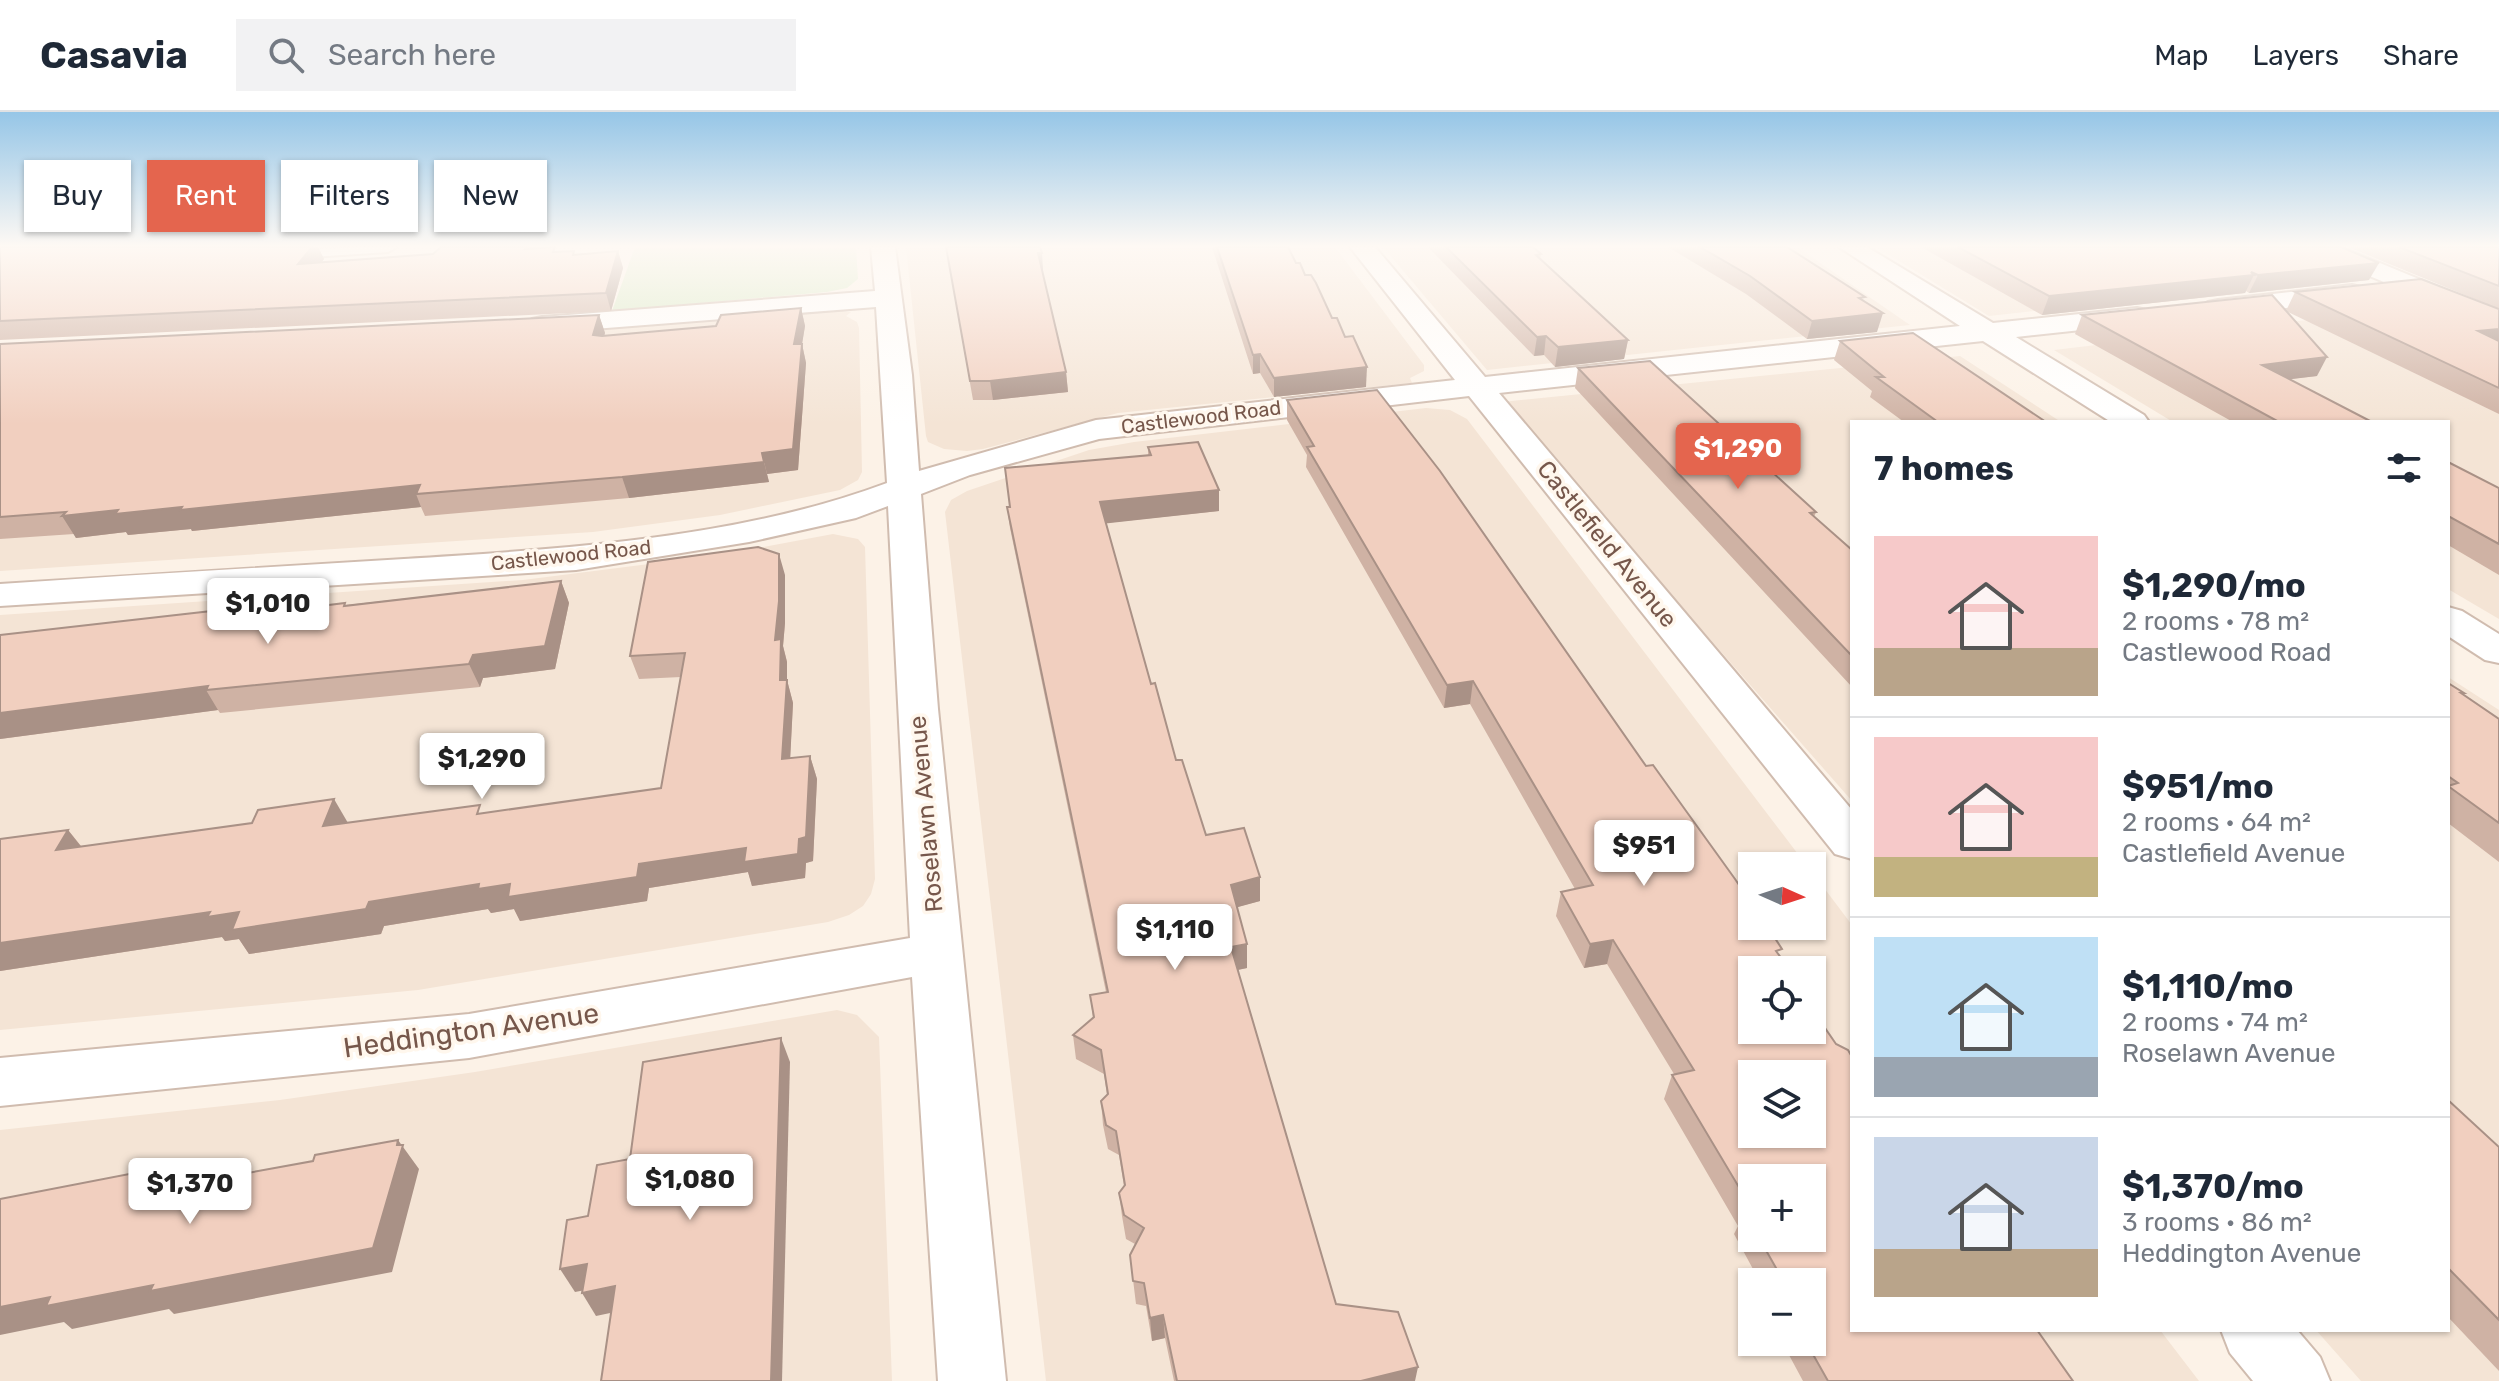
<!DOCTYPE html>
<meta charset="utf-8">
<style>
:root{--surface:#fff;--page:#f2f2f3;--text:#1f2937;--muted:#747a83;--line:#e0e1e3;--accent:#e4654e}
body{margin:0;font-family:Rubik,sans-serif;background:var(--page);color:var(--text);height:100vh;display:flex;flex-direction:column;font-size:30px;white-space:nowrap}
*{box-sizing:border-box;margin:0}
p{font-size:26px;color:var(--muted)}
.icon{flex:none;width:44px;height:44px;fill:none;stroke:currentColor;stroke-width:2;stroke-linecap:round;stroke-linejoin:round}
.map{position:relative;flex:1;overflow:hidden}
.side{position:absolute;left:1850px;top:308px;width:600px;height:912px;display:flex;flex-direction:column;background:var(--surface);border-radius:0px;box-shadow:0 2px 6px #0004}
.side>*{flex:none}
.guide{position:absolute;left:24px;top:48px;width:760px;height:72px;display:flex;gap:16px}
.needle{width:52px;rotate:93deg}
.tools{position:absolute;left:1738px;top:740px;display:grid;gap:16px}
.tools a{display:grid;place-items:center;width:88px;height:88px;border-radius:0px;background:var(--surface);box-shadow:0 2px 6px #0004;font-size:40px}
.price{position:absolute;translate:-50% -68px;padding:0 18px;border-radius:8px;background:#fff;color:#222;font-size:26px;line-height:52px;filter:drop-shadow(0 2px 4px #0008)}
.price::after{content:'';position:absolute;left:50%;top:48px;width:24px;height:18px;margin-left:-12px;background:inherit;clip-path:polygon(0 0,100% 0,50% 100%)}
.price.on{background:var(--accent);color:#fff}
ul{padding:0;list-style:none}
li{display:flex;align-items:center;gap:24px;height:200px;padding:0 24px}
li+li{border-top:2px solid var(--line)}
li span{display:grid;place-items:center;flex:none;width:224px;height:160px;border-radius:0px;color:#555}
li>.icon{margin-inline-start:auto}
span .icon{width:96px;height:96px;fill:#fffc;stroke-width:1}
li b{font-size:34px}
h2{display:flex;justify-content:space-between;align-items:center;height:96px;padding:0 24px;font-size:34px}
.chip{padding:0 28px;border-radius:0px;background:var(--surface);box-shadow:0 2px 6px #0004;font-size:28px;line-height:72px}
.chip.on{background:var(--accent);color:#fff}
header{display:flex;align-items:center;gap:48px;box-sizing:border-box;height:112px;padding:0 40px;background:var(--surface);border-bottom:2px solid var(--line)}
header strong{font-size:38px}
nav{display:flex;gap:44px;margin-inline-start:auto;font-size:28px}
.search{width:560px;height:72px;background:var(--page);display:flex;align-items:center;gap:20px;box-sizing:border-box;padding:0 28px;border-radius:0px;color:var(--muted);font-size:30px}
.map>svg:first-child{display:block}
</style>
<header>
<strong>Casavia</strong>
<div class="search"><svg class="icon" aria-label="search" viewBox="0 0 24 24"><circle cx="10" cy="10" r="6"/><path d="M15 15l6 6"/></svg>Search here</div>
<nav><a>Map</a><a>Layers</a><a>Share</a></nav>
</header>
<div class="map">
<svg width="2499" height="1269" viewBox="0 0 2499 1269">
<rect width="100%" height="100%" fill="#fcf2e7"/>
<g fill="#f4e4d5" fill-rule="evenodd">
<path d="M906,135H1335L1424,253V259L1410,266L1412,271L1118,301L983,337L967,339L944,337L928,330L926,324Z"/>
<path d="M1383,135H1797L1910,213L1487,258Z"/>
<path d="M1876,135H2243L2317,168L1989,204Z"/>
<path d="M842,199L851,200L846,204L857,210L859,216L862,360L858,368L840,378L720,403L593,420L0,459V250L547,222Z"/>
<path d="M2383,199L2499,251V507L2448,477V310H2173L2054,238Z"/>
<path d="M1960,244L2061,310H1852V689L1502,290Z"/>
<path d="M1426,296L1450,298L1467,307L1807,754H1752V814H1812V760L1852,813V1218H2160L2199,1269H1046L945,400L951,388L967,379L1089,338L1134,330ZM1752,858H1812V918H1752ZM1752,962H1812V1022H1752ZM1752,1066H1812V1126H1752ZM1752,1170H1812V1230H1752Z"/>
<path d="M833,422L858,427L865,435L875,767L871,782L863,794L849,803L828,810L418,878L0,918V503L523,468L720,443Z"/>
<path d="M2448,565L2499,598V1269H2361L2316,1218H2448Z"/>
<path d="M837,898L857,903L879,925L892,1269H0V1018L280,988L475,960Z"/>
</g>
<path fill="#d6eac5" d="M635,135H856L858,167L847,176L827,180L612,199Z"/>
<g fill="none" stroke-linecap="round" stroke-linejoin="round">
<g stroke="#d0bcaf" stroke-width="4">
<path id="lane" d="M397,135L388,140L296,146L287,141L290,137Z"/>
</g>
<g stroke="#d0bcaf" stroke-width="4">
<g id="street">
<path d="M871,135H895L912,263L919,359L1096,308L1455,268L1350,135H1375L1485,265L1960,214L1839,135H1867L1993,211L2137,196L2147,198L2151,204L2147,210L2137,212L2016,225L2144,303L2149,310H2111L1983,229L1499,281L1852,698V747L1835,742L1469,284L1099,327L970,363L921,382L938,597L1006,1269H938L912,865L469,946L0,994V946L469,902L910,826L888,394L856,406L749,430L576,458L0,494V472C135,463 270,455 404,447C562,437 738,427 887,371L876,195L542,221L532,219L528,213L532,207L542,205L875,179Z"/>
<path d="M2309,135H2341L2499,200V218L2312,140Z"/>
<path d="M2352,173L2361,175L2365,181L2361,187L2218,204L2208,202L2205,196L2208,190L2218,188Z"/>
<path d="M2448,495L2462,499L2499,522V551L2485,548L2448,524Z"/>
<path d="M2221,1218H2297L2320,1245L2330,1269H2253L2230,1241Z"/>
</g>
</g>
<use href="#lane" fill="#fff" fill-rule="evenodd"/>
<use href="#street" fill="#fff" fill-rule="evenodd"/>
</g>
<g fill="#cfb2a4" fill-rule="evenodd">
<path d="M0,135H318L324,147L321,151L433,142L441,135H545L544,136L557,140L576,142L618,139L623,156L611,199L0,228Z"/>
<path d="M946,135L1043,158H1042L1066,260L1068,280L993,288H973Z"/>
<path d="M1212,135H1288L1296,151L1305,163L1332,206L1366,275L1274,285L1260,261L1253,262Z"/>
<path d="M1428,135H1533L1541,142L1540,147L1628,228L1624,247L1555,255L1544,243L1534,244Z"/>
<path d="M1668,135H1787L1864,188L1877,220L1807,227L1746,182Z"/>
<path d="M1921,135H2341L2369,168L2249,181L2246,179L2245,181L2042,203Z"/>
<path d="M2348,135H2499V197Z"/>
<path d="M2295,180L2499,197V302L2286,199Z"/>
<path d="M801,196L805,214L802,232L806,251L798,358L767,362L769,370L629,386L425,404L421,395L192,419L191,417L128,423L126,420L76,426L74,422L0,427V232L599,203L605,221L604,224L716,214Z"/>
<path d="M2082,203L2317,264L2290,267L2372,310H2233L2075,222Z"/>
<path d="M1840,229L2046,310H1904L1870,285L1872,279L1834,248Z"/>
<path d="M1578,256L1816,400L1814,405L1852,438V575L1575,276Z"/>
<path d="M1287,288L1779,844L1852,1218L2073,1269H1803L1782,1230H1812V1170H1760L1734,1122L1738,1114L1664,987L1672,963L1674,962L1607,852L1584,856L1556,804L1561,780L1575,777L1470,592L1444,596L1306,355L1307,343L1287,308ZM1752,1066L1812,1126H1752Z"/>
<path d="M1148,335L1219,378V399L1105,411L1151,572L1176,648L1206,723L1260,789L1237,795L1247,832V856L1238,858L1336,1192L1415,1269H1174L1165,1226L1152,1229L1146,1194L1136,1192L1130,1143L1135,1132L1126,1127L1122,1104L1119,1081L1124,1074L1119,1043L1108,1037L1103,1013L1101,989L1107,983L1104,962L1076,947L1073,923L1093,906L1090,883L1106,880L1010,416L1007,395L1148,343Z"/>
<path d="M2448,350L2499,376V463L2448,433Z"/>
<path d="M785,463V511L783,534L787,550V568L793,591L790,646L810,644L817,667L813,749L806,751L805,766L752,774L748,760L649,776L647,789L520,809L514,797L491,801L488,797L384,814L381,822L249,842L239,827L225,829L222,825L0,859V727L68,718L81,734L348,711L484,701L661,676L681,565L639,567L630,544Z"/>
<path d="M561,469L569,491L555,557L483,566L480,575L220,601L218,598L0,627V523L241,501L290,495L291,497L346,493Z"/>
<path d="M2448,571L2463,582L2499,607V750L2448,711Z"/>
<path d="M2448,988L2499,1035V1259L2448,1205Z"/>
</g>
<g fill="#a99186">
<path d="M312,135H318L324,147L306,170L298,152Z"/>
<path d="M527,135H545L531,155L525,137Z"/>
<path d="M618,139L623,156L611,199L606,181Z"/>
<path d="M1038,141H1042L1043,158H1040Z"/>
<path d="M2379,151L2369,168L2249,181L2258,163Z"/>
<path d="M2254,163L2245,181L2042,203L2049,184Z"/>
<path d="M801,196L805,214L802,232L806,251L798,358L767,362L762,341L794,232Z"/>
<path d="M1883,201L1877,220L1807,227L1812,209Z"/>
<path d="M599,203L605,221L599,241L593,223Z"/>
<path d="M2499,217V234L2478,219Z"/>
<path d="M1546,224L1544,243L1534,244L1537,225Z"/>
<path d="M1628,228L1624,247L1555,255L1558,235Z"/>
<path d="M1260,242V261L1253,262V243Z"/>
<path d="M2327,245L2317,264L2252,272L2262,253Z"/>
<path d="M1367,255L1366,275L1274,285V266Z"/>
<path d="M1066,260L1068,280L993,288L990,269Z"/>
<path d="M764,350L769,370L629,386L622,365Z"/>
<path d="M420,373L416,382L421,395L192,419L191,417L128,423L126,420L76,426L62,404L118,398L182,395Z"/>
<path d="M1219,378V399L1101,412L1100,390Z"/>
<path d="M779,442L785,463V511L783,534L787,550V568L793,591L789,671L782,647L780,568L775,528Z"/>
<path d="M561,469L569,491L555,557L483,566L480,575L469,552L473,543Z"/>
<path d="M1473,569L1470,592L1444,596L1447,573Z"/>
<path d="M208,574L206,578L218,598L0,627V601Z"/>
<path d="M810,644L817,667L813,749L806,751L805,766L752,774L748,760L649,776L647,789L520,809L514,797L491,801L488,797L384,814L381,822L249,842L239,827L225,829L222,825L0,859V831L210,800H239L369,790L479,772L639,752L799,727Z"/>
<path d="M334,687L348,711L323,714Z"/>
<path d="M68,718L87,742L56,738Z"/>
<path d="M1260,765V789L1231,797V773Z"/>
<path d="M1613,828L1607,852L1584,856L1590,832Z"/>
<path d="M1247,832V856L1232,859L1231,835Z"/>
<path d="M781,926L790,950L782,1269H771Z"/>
<path d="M398,1028L419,1057L392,1160L174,1202L169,1197L72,1217L64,1210L0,1223V1195L397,1033Z"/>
<path d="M155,1057L177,1080L152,1066Z"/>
<path d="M188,1059L209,1083L188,1072L186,1065Z"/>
<path d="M587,1152L601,1175L575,1180L560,1157Z"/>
<path d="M615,1174L629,1197L596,1204L582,1181Z"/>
<path d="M1163,1203L1165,1226L1152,1229L1150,1206Z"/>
<path d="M1418,1255L1415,1269H1361Z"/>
</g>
<g fill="#f1cfbf" stroke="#a99186" stroke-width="2" fill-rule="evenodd">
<path d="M0,135H312L298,152L433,142L441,135H527L525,137L555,135L553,140L574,139L573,143L618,139L606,181L0,209Z"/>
<path d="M946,135H1040L1042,141H1038L1066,260L990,269H970Z"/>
<path d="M1217,135H1288L1296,151H1300L1305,163H1311L1316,171L1332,206H1337L1345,225L1353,224L1367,255L1274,266L1260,242L1253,243Z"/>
<path d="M1446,135H1533L1541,142L1536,143L1628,228L1558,235L1546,224L1537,225Z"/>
<path d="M1700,135H1787L1865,185L1859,186L1883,201L1812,209L1750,164Z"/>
<path d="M1958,135H2341L2379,151L2258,163L2251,160L2254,163L2049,184Z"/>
<path d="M2399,135H2499V174Z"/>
<path d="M2421,167L2499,197V217L2478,219L2499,229V276L2295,180Z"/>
<path d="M2272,183L2327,245L2262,253L2372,310H2279L2082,203Z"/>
<path d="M801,196L794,232H802L793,337L762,341L764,350L622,365L416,382L420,373L180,398L182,395L115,402L118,398L62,404L66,400L0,405V232L599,203L593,223L602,224L716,214L721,203Z"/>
<path d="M1913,221L2046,310H1938L1876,265H1884L1840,229Z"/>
<path d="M1650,249L1816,400L1810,401L1852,438V544L1578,256Z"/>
<path d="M1377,278L1440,359L1646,654L1653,653L1735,767L1752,792V814H1767L1782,837L1776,839L1790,858H1752V918H1812V897L1836,932L1848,938L1852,945V1218H2037L2073,1269H1828L1806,1230H1812V1170H1784L1759,1126H1812V1066H1752V1113L1744,1099L1752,1097L1672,963L1694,958L1613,828L1590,832L1561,780L1593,773L1473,569L1447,573L1307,335L1314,334L1287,288ZM1752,962H1812V1022H1752Z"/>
<path d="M1198,330L1219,378L1100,390L1151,572L1155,571L1176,648H1182L1206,723L1244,716L1260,765L1231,773L1247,832L1231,835L1336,1192L1398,1200L1418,1255L1361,1269H1177L1163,1203L1150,1206L1144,1171L1133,1169L1130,1143L1144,1116L1124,1103L1119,1081L1125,1073L1116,1019L1106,1013L1101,989L1108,982L1101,938L1073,923L1094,905L1090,883L1108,880L1007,395H1010L1005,356L1151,343L1148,335Z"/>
<path d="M2448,350L2499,376V432L2448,404Z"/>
<path d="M758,435L779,442V489L775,528L781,527L780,568H787L782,647L810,644L806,725L799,727L798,742L744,750L746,736L639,752L637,765L508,785L510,772L478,777L479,772L369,790L366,797L232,818L239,800L207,805L210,800L0,831V727L68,718L56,738L252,711L258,698L334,687L323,714L480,693L477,702L661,676L685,541L630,544L648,450Z"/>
<path d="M561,469L545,534L473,543L469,552L206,578L208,574L0,601V523L238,496L235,501L290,495L288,498L345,491L344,494Z"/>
<path d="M2448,571L2464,581H2461L2499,607V711L2448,674L2458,671L2448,664Z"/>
<path d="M781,926L771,1269H601L615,1174L582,1181L587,1152L560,1157L567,1108L588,1104L597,1053L630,1047L643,950Z"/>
<path d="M2448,988L2499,1035V1208L2448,1156Z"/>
<path d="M398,1028L397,1033H403L373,1136L150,1179L153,1173L46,1194L50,1185L0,1195V1087L155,1057L152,1066L188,1059L186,1065H191L188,1072L313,1049L315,1043Z"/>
</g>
<linearGradient id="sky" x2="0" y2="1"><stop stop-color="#96c6e7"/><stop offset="0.43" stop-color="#fef9f4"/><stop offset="1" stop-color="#fef9f4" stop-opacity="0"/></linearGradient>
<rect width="2499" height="312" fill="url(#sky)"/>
<g text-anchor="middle" stroke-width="7" stroke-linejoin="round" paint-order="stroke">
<g font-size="20" fill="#76574b" stroke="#fff7ed">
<text transform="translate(1201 305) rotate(-7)" y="7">Castlewood Road</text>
<text transform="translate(571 443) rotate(-6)" y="7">Castlewood Road</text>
</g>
<g font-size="24" fill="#76574b" stroke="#fff7ed">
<text transform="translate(1607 432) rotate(51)" y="8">Castlefield Avenue</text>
<text transform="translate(926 702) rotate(-95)" y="8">Roselawn Avenue</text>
</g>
<g font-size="28" fill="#76574b" stroke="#fff7ed">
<text transform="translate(471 918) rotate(-8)" y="10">Heddington Avenue</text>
</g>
</g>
</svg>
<div class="tools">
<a><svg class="needle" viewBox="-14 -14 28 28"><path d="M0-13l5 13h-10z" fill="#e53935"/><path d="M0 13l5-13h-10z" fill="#747a83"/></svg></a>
<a><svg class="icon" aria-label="locate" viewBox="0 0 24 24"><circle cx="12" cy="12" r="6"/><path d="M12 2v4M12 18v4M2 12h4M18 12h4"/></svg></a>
<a><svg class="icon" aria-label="layers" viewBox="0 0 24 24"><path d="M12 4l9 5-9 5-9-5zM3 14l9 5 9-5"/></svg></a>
<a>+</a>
<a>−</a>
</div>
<b class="price on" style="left:1738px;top:379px">$1,290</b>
<b class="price" style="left:268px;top:534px">$1,010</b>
<b class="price" style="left:482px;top:689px">$1,290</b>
<b class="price" style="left:1644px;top:776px">$951</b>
<b class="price" style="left:1175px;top:860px">$1,110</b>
<b class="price" style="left:690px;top:1110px">$1,080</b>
<b class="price" style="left:190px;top:1114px">$1,370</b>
<div class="guide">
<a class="chip">Buy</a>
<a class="chip on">Rent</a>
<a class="chip">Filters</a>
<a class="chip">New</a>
</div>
<section class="side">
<h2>7 homes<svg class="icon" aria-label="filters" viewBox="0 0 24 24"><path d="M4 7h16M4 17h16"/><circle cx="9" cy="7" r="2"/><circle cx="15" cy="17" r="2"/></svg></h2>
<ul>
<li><span style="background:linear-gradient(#f6c9c9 70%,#b9a48a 0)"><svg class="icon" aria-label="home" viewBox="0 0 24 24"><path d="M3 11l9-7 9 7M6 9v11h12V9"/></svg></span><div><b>$1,290/mo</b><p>2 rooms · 78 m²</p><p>Castlewood Road</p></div></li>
<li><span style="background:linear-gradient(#f6c9c9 75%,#c2b280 0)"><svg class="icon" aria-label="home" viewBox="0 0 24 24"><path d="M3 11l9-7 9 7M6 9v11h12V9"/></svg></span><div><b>$951/mo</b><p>2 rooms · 64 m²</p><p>Castlefield Avenue</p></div></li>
<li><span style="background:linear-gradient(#bfe0f5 75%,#9aa5b1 0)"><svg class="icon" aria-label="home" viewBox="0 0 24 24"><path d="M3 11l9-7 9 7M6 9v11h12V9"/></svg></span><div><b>$1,110/mo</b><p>2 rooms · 74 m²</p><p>Roselawn Avenue</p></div></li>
<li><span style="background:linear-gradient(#c9d6e8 70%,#b9a48a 0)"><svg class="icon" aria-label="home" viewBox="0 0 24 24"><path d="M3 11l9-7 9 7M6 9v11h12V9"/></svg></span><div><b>$1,370/mo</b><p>3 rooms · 86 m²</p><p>Heddington Avenue</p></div></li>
</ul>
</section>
</div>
